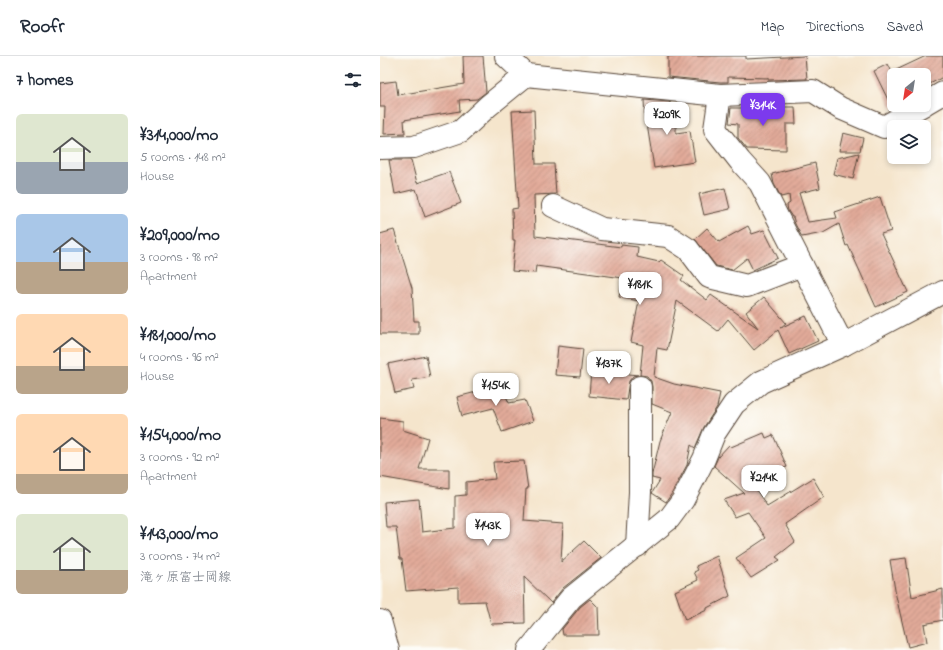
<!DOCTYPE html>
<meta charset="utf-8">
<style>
:root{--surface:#fff;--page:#f6f6f7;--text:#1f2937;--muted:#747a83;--line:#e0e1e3;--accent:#7c3aed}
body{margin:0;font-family:"Indie Flower","Klee One",sans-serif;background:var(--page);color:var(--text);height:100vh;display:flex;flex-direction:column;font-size:15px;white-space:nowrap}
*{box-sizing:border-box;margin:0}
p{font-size:13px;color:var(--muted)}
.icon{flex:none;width:22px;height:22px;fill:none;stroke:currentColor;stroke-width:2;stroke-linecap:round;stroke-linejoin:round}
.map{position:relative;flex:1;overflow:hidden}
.side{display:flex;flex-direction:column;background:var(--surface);width:380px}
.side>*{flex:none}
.needle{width:26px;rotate:210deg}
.fabs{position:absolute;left:507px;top:12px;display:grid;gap:8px}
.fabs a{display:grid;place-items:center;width:44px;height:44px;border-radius:6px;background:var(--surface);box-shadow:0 2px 6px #0003;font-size:20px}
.price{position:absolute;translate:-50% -34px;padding:0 9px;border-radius:8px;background:#fff;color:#222;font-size:13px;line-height:26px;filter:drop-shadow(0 1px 2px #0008)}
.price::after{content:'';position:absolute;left:50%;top:24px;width:12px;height:9px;margin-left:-6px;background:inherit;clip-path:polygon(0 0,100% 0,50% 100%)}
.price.selected{background:var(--accent);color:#fff}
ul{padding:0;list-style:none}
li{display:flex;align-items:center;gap:12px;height:100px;padding:0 16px}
li span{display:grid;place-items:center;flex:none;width:112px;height:80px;border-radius:6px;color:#555}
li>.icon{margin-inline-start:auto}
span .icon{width:48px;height:48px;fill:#fffc;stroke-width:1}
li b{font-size:17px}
h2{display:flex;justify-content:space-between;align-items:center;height:48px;padding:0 16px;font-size:17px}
header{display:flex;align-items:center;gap:24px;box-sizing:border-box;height:56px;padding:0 20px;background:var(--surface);border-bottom:1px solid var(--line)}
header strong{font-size:19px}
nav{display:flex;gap:22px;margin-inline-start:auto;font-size:14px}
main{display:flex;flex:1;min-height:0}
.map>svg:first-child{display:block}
</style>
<header>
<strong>Roofr</strong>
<nav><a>Map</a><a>Directions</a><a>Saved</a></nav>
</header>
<main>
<section class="side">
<h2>7 homes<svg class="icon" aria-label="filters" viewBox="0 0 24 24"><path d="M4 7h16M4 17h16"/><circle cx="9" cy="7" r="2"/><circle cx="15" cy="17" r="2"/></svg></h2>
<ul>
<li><span style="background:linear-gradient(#dfe7d0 60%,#9aa5b1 0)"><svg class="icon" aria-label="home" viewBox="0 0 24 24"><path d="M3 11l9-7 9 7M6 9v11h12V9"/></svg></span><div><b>¥314,000/mo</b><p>5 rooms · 148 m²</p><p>House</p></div></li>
<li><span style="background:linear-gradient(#a9c7e8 60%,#b9a48a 0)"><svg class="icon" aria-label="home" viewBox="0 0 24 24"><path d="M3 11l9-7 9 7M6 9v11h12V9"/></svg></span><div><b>¥209,000/mo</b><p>3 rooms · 98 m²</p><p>Apartment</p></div></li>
<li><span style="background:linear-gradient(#ffd9b3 65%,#b9a48a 0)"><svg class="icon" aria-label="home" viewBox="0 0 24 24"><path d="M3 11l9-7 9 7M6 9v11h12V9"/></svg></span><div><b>¥181,000/mo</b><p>4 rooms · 96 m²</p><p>House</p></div></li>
<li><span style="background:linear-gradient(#ffd9b3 75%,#b9a48a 0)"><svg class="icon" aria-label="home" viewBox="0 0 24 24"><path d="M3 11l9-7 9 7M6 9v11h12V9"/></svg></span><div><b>¥154,000/mo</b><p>3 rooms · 92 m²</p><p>Apartment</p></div></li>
<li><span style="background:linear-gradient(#dfe7d0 70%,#b9a48a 0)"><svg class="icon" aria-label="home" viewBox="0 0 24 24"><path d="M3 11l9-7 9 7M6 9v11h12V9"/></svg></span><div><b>¥143,000/mo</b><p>3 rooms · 74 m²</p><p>滝ヶ原富士岡線</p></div></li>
</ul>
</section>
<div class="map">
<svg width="563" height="594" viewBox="0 0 563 594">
<defs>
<pattern id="building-hatch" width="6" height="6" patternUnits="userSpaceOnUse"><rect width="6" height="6" fill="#e2aa9a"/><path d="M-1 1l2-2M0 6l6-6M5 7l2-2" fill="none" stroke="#b88b7d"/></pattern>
</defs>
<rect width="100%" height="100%" fill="#fdfcf7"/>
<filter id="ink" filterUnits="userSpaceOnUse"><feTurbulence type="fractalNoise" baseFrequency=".025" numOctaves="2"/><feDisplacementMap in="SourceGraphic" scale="8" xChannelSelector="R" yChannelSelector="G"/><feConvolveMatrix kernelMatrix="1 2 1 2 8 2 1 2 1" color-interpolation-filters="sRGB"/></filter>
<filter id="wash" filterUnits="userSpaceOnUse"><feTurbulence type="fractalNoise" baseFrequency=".012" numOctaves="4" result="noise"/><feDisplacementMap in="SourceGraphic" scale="16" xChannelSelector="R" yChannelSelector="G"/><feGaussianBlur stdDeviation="0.9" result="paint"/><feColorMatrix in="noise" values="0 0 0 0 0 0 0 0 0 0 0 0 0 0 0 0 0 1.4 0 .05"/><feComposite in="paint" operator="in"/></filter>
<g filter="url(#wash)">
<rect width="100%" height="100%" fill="#f5e5cc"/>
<g id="blocks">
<g fill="url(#building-hatch)">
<path d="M83,0H103L106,36L97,43L79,44L80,55L24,64L25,77L4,78L5,51H0V27L16,25L18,39L84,28Z"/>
<path d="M288,0H366V3L425,0L427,23L388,24V22L348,21V26H340L288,21Z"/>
<path d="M546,0H563V21L544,31V19H513L514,51L512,52L494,15L508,8L512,16Z"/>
<path d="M264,44L290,46V53H296V77L310,75L315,106L274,112L266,62H265Z"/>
<path d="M388,51H415L416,68H406V94L367,93L358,82V68L349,67L351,52H388Z"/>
<path d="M154,54L156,108H174L176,138L154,139L155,180L241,191V189L258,191L257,201L279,206L281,204L304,220L301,224L327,244L331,239L378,272L366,256L384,241L406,267L400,272L426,260L438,285L409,298L398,274L374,294L348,263L338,275L297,245L287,294L277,292L274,321L294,328L340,337L337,351L324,371L315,392L311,389L307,409L292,437L286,446L272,437L280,424L272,422V418L280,385L292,356L272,348V331L271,325L267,320L260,319L263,289L251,286L259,245L239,241L243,222L156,210L155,217L132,215L135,184H133L132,153L138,152L132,55Z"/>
<path d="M463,77L483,82L480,95H459Z"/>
<path d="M479,97L473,123L453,118L457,102Z"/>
<path d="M9,104H31L37,127L69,116L81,147L45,161L36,133L15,138Z"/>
<path d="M435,107L440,132L419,137L428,166L457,162L455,156L500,141L511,175L501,178L528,236L496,251L468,189L466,190L459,168L443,177L422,181L415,168L413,161H412L408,155L407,149L410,147L409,139L401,141L394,128L392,118Z"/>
<path d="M345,132L350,153L324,159L319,138Z"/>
<path d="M368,170L372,178L384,174L398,202L373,214L367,202L352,214L336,210L315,183L327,172L339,186Z"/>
<path d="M14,174L32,232L34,265H39V278H0V178Z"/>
<path d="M178,290L203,293L200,321L175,319Z"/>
<path d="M46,300L50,321L32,324L34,333L15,337L8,308Z"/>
<path d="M211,314L258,319L253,320L249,325L246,344L209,340Z"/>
<path d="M120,326L129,347L145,344L153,365L122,376L113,352L82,360L77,341L108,333L107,331Z"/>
<path d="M0,362L23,365V374L48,382L39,413H69V433L0,421Z"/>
<path d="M384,377L386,382L393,379L407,411L371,426L387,450L433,422L444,441L405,468L415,486L396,501L400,504L371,522L356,502L386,482L368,456L355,461L344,444L364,437L334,410L338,401L349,389L351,391Z"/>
<path d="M144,405L148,433H146L144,465L183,468L181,506L204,485L221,502L183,532L171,547L144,521L145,567L111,568L105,545L78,546V531L26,535L22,503H20L16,471H6L4,446L39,443L42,476L75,472V440L86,439V426L115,423L113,406Z"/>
<path d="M337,500L350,540L327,552V554L305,564L295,535L318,524L314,516L318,514L316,510Z"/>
<path d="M526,502L532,541L563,533V564L544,568L547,586L528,591L516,540L510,504Z"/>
<path d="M210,543L218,551L219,579H183L182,573L200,551Z"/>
</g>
</g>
</g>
<g filter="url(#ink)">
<use href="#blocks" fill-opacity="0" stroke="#574638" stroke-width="1"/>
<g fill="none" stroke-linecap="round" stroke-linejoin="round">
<g stroke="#574638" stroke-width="24">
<g id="minor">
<path d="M126,0L146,19L340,39L433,35L460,52L504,71L543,49"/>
<path d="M340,39L335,73L360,105L380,127L463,289"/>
<path d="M544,48L563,37"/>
<path d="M0,92L34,91L81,75L108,50L146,19"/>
<path d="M173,150L222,173L288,180L308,193L329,221L367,230L422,209"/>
<path d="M257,490L260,436V331"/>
<path d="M149,594L191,542L289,463L303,444L324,403L334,378L354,348L381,326L463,289L563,236"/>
</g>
</g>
<g stroke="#574638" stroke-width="24">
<path id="major" d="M0,565L8,594"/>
</g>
<use href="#minor" stroke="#fff" stroke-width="22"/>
<use href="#major" stroke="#fff" stroke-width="22"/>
</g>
</g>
</svg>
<div class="fabs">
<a><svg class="needle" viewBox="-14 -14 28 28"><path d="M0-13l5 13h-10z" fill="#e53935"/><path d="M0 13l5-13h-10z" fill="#747a83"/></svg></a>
<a><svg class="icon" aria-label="layers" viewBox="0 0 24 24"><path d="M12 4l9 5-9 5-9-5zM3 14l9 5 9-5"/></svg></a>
</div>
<b class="price selected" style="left:383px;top:71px">¥314K</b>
<b class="price" style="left:287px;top:80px">¥209K</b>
<b class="price" style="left:260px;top:250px">¥181K</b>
<b class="price" style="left:229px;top:329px">¥137K</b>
<b class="price" style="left:116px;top:351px">¥154K</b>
<b class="price" style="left:384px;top:443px">¥214K</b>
<b class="price" style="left:108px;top:491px">¥143K</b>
</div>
</main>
